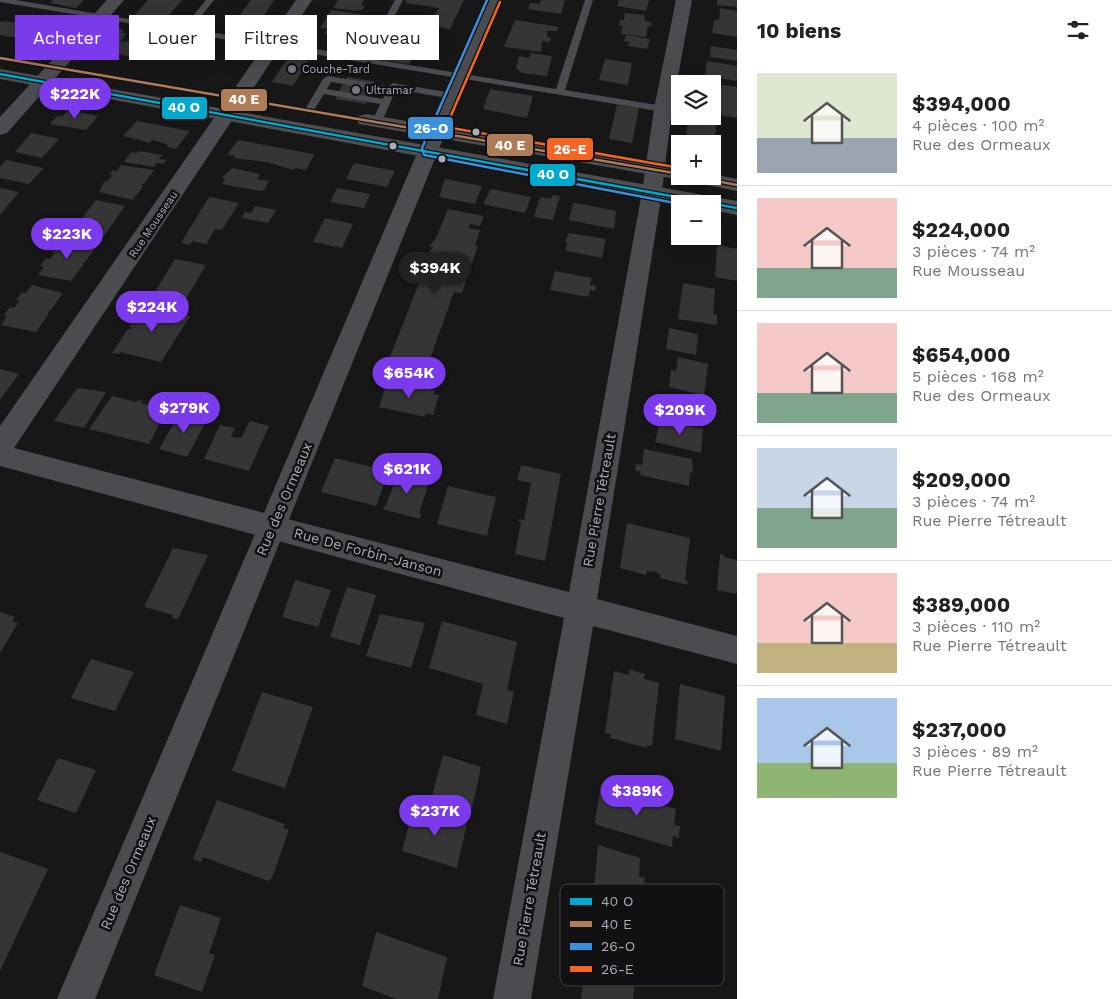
<!DOCTYPE html>
<html lang="fr">
<meta charset="utf-8">
<style>
:root{--surface:#fff;--page:#f6f6f6;--text:#222;--muted:#767676;--line:#e0e0e0;--accent:#7c3aed}
body{margin:0;font-family:"Work Sans",sans-serif;background:var(--page);color:var(--text);height:100vh;display:flex;flex-direction:column;font-size:19px;white-space:nowrap}
*{box-sizing:border-box;margin:0}
p{font-size:16px;color:var(--muted)}
.icon{flex:none;width:28px;height:28px;fill:none;stroke:currentColor;stroke-width:2;stroke-linecap:round;stroke-linejoin:round}
.map{position:relative;flex:1;overflow:hidden}
.panel{display:flex;flex-direction:column;background:var(--surface);width:375px}
.panel>*{flex:none}
.top-card{position:absolute;left:15px;top:15px;width:475px;height:45px;display:flex;gap:10px}
.fabs{position:absolute;left:671px;top:75px;display:grid;gap:10px}
.fabs a{display:grid;place-items:center;width:50px;height:50px;border-radius:0px;background:var(--surface);box-shadow:0 2px 12px #0003;font-size:25px}
.price{position:absolute;translate:-50% -42px;padding:0 11px;border-radius:18px;background:var(--accent);color:#fff;font-size:16px;line-height:32px;filter:drop-shadow(0 1px 2px #0008)}
.price::after{content:'';position:absolute;left:50%;top:30px;width:15px;height:11px;margin-left:-8px;background:inherit;clip-path:polygon(0 0,100% 0,50% 100%)}
.price.active{background:#222;color:#fff}
ul{padding:0;list-style:none}
li{display:flex;align-items:center;gap:15px;height:125px;padding:0 20px}
li+li{border-top:1px solid var(--line)}
li span{display:grid;place-items:center;flex:none;width:140px;height:100px;border-radius:0px;color:#555}
li>.icon{margin-inline-start:auto}
span .icon{width:60px;height:60px;fill:#fffc;stroke-width:1}
li b{font-size:21px}
h2{display:flex;justify-content:space-between;align-items:center;height:60px;padding:0 20px;font-size:21px}
.pill{padding:0 18px;border-radius:0px;background:var(--surface);box-shadow:0 2px 12px #0003;font-size:18px;line-height:45px}
.pill.active{background:var(--accent);color:#fff}
main{display:flex;flex:1;min-height:0}
.map>svg:first-child{display:block}
</style>
<main>
<div class="map">
<svg width="737" height="999" viewBox="0 0 737 999">
<rect width="100%" height="100%" fill="#171717"/>
<g fill="#353536">
<path d="M53,0H84L76,8L50,3Z"/>
<path d="M148,0H182L163,22L132,18Z"/>
<path d="M251,0H274L258,25L251,28L245,37L225,33L231,25L225,23L231,15H240Z"/>
<path d="M338,0H364L361,5L365,6L362,10L357,11L333,8Z"/>
<path d="M407,0H464L450,29L430,26L432,22H429L439,8L405,3Z"/>
<path d="M541,0H565L561,14L528,9L530,3L539,4Z"/>
<path d="M619,0H649L646,11L617,6Z"/>
<path d="M717,0H737V7L717,5Z"/>
<path d="M720,8L737,11V37L712,33L714,20H719Z"/>
<path d="M331,10L360,14L350,33L344,32L341,37L324,34L327,29L320,28Z"/>
<path d="M625,13L645,15L644,20L652,23L651,27L648,26L646,37L621,34L623,26H619L620,20H624Z"/>
<path d="M42,18L71,23L51,44L28,43L30,41L21,39Z"/>
<path d="M515,20L559,27L557,31H547V37L551,38L549,42L542,41L541,52L504,47Z"/>
<path d="M7,21L22,24L21,25L28,27L17,38L0,35V22Z"/>
<path d="M394,21L422,25L416,36L420,40L413,42L407,53L414,54L409,64L374,59Z"/>
<path d="M114,27L124,30L122,33H127L120,42L127,41L154,47L143,59L93,49Z"/>
<path d="M168,33L201,38L199,40L205,41L198,50L159,43Z"/>
<path d="M626,35L650,39L647,49L628,46L629,42L624,41Z"/>
<path d="M349,37L369,41L362,52L340,49Z"/>
<path d="M711,46L737,50V61L710,57Z"/>
<path d="M291,53L311,56L293,86L272,82Z"/>
<path d="M531,53L552,56L547,76L522,73L516,68L519,56L529,58Z"/>
<path d="M605,59L632,63L628,85L599,80Z"/>
<path d="M707,61L737,66V81L705,76Z"/>
<path d="M347,77L377,82L366,104L335,99Z"/>
<path d="M712,83L737,87V118L712,114Z"/>
<path d="M490,89L533,96L527,118L483,109Z"/>
<path d="M617,105L639,108L632,143L609,139Z"/>
<path d="M68,110L98,116L86,130L50,124L57,116L62,117Z"/>
<path d="M688,117L717,122L714,142L686,137Z"/>
<path d="M137,121L189,131V132L176,149L167,147L168,145L160,142L152,140L150,143L123,136Z"/>
<path d="M31,133L59,139L42,158L15,152Z"/>
<path d="M238,140L313,154L314,155L306,170L295,168L294,170L266,162L234,158L235,156L227,155Z"/>
<path d="M139,151L163,155L159,159L166,160L164,164L157,163L154,167L124,162L131,152L137,153Z"/>
<path d="M6,160L44,168L29,184L0,178V167Z"/>
<path d="M354,163L395,171L387,187L346,179Z"/>
<path d="M121,165L154,170L144,184H141L143,186L133,200L99,192L105,181H108L112,175H109L113,170L117,171Z"/>
<path d="M232,168L260,174L257,179L269,181L264,190L260,191L222,184L225,179L222,178Z"/>
<path d="M445,179L482,186L475,204L439,197Z"/>
<path d="M0,188L19,192L0,215Z"/>
<path d="M337,188L370,194L364,208L330,202Z"/>
<path d="M491,189L531,197L525,213L483,204Z"/>
<path d="M552,195L560,196L553,220L534,217L540,197L551,199Z"/>
<path d="M209,197L239,203L222,230L215,229L206,244L192,241L190,245L181,243Z"/>
<path d="M96,200L125,206L104,236L74,229Z"/>
<path d="M576,203L616,211L614,229L569,220L573,204Z"/>
<path d="M255,206L276,210L268,223L242,218L245,212L251,213Z"/>
<path d="M448,209L484,216L480,226L470,224L468,228L480,230L475,245L478,246L462,293L454,292L422,381L384,372L421,278H417L427,262H423L433,247H429L436,238Z"/>
<path d="M325,218L353,224L342,248L313,242Z"/>
<path d="M569,233L606,239L602,258L566,251L567,242L565,241Z"/>
<path d="M66,238L97,246L85,262L82,263L84,264L71,281L38,275L44,267L40,266L46,258L50,259L55,253L51,252L56,245L60,246Z"/>
<path d="M717,245L737,249V281L715,277Z"/>
<path d="M175,259L206,265L186,299L155,292Z"/>
<path d="M555,271L592,278L590,285L596,286L595,291L590,290L588,297L550,290Z"/>
<path d="M683,283L715,289L713,314L717,315V325L678,319Z"/>
<path d="M32,285L63,293L50,311H47L49,313L36,332L1,325L7,316L4,315L10,307L14,308L20,301L16,300L22,292L26,293Z"/>
<path d="M144,304L190,316L161,362L120,352L119,354L112,353L128,329L130,330L132,327H129Z"/>
<path d="M669,328L698,334L696,355L666,349Z"/>
<path d="M678,357L708,364L704,395L669,387L671,370L676,371Z"/>
<path d="M0,369L19,374L0,400Z"/>
<path d="M388,379L435,390L433,394L439,395L433,415L426,413L425,417L379,407Z"/>
<path d="M77,388L106,392L84,428L54,421Z"/>
<path d="M112,396L136,402L138,400L142,401L141,403L167,409L149,444L89,429Z"/>
<path d="M181,411L208,418L187,457L159,449Z"/>
<path d="M660,420L703,429L701,453L655,442Z"/>
<path d="M250,421L269,426L249,471L204,459L220,425L235,428L231,437L241,438Z"/>
<path d="M644,449L692,459L693,473L690,472L689,486L640,475L641,472L635,470L636,464L642,465Z"/>
<path d="M335,458L389,471L376,506L321,492Z"/>
<path d="M521,465L561,474L545,561L515,554L521,522H519V519L524,520L531,483L517,480Z"/>
<path d="M399,470L430,480L419,513L421,514L420,519L382,509L386,505Z"/>
<path d="M448,486L496,497L487,536L437,524Z"/>
<path d="M627,523L690,538L685,580H688L687,585L660,578L661,575L654,571L652,572L647,571L646,575L620,568Z"/>
<path d="M173,548L208,555L178,619L172,618L173,615L144,607Z"/>
<path d="M720,554L724,555L723,557L737,560V594L717,590Z"/>
<path d="M295,580L331,590L318,627L282,617Z"/>
<path d="M347,587L376,595L360,645L330,637Z"/>
<path d="M0,612L15,617L12,621L18,623L0,653Z"/>
<path d="M380,614L425,623L411,668L366,656Z"/>
<path d="M442,621L517,642L507,690L514,692L507,724L476,715L483,684L429,668Z"/>
<path d="M91,659L134,672L115,711L71,698Z"/>
<path d="M629,669L645,674L644,679L659,683L652,746L647,745V748L610,738L611,734L605,733L614,671L629,675Z"/>
<path d="M680,684L725,696L721,751L675,739Z"/>
<path d="M262,692L313,707L285,788L232,771Z"/>
<path d="M443,755L481,767L472,808L432,796Z"/>
<path d="M58,758L96,770L76,813L37,800Z"/>
<path d="M601,784L609,787L608,790L676,809L674,825L680,826L679,838L673,836L672,847L597,825L595,822Z"/>
<path d="M217,800L285,824L283,828L289,830L272,878L268,881L203,857L201,862L193,859Z"/>
<path d="M414,807L467,823L457,868L402,851Z"/>
<path d="M598,845L640,858L639,876L645,878L643,897L637,895L636,901L594,887Z"/>
<path d="M0,852L48,869L0,971Z"/>
<path d="M180,905L221,918L209,953L215,955L202,992L154,975Z"/>
<path d="M593,916L641,932L633,999H581L588,955L582,953L585,937L590,938Z"/>
<path d="M376,932L447,957L438,999H396L362,986Z"/>
</g>
<g fill="none" stroke-linecap="round" stroke-linejoin="round">
<g fill="#4b4c50" fill-rule="evenodd">
<path d="M0,0H15L183,28L206,0H214L191,29L364,57L395,0H403L372,59L556,89L585,0H593L565,90L663,106L668,109L663,112L0,2Z"/>
<path d="M328,76L389,86L393,83L452,93L457,96L452,99L396,89L382,122L377,125L372,122L380,104L324,94L312,113H306L304,111L323,79ZM331,82L386,91L383,99L327,89Z"/>
</g>
<g fill="#4b4c50" fill-rule="evenodd">
<path d="M107,0H124L7,133L0,135V117Z"/>
<path d="M296,0H312L14,448L569,592L642,192L654,109L676,0H692L672,109L662,192L597,599L737,636V664L593,626L531,999H493L564,618L0,466V426Z"/>
</g>
<path fill="#4b4c50" fill-rule="evenodd" d="M486,0H502L438,151L95,999H57L418,151Z"/>
<g fill="#4d4f52" fill-rule="evenodd">
<path d="M0,69L737,201V215L712,210V204H680L0,79Z"/>
<path d="M366,114L680,168V176H712V174L737,179V191L682,180L359,124L356,120L359,116Z"/>
</g>
<g stroke="#111113" stroke-width="5">
<path id="bus-1" d="M0,74L737,208"/>
</g>
<g stroke="#111113" stroke-width="5">
<g id="bus-2">
<path d="M0,58L680,174"/>
<path d="M691,176L737,185"/>
</g>
</g>
<g stroke="#111113" stroke-width="5">
<path id="bus-3" d="M487,0L422,148L424,155L680,204"/>
</g>
<g stroke="#111113" stroke-width="5">
<path id="bus-4" d="M500,2L446,127L680,168"/>
</g>
<use href="#bus-1" stroke="#00a9ce" stroke-width="2.5"/>
<use href="#bus-2" stroke="#b07c57" stroke-width="2.5"/>
<use href="#bus-3" stroke="#3a90db" stroke-width="2.5"/>
<use href="#bus-4" stroke="#f26522" stroke-width="2.5"/>
</g>
<g fill="#757880" stroke="#111113" stroke-width="2">
<circle cx="292" cy="69" r="5"/>
<circle cx="356" cy="90" r="5"/>
</g>
<g fill="#a8adb8" stroke="#111113" stroke-width="2">
<circle cx="476" cy="132" r="4.5"/>
<circle cx="393" cy="146" r="4.5"/>
<circle cx="442" cy="159" r="4.5"/>
</g>
<g text-anchor="middle" stroke-width="5" stroke-linejoin="round" paint-order="stroke">
<g font-size="11" fill="#a8adb8" stroke="#111113" text-anchor="start">
<text x="302" y="73">Couche-Tard</text>
<text x="366" y="94">Ultramar</text>
</g>
<g font-size="11" fill="#a8adb8" stroke="#111113">
<text transform="translate(153 224) rotate(-56)" y="4">Rue Mousseau</text>
</g>
<g font-size="14" fill="#a8adb8" stroke="#111113">
<text transform="translate(284 499) rotate(-67)" y="5">Rue des Ormeaux</text>
<text transform="translate(599 500) rotate(-80)" y="5">Rue Pierre Tétreault</text>
<text transform="translate(368 552) rotate(15)" y="5">Rue De Forbin-Janson</text>
<text transform="translate(128 873) rotate(-67)" y="5">Rue des Ormeaux</text>
<text transform="translate(529 899) rotate(-80)" y="5">Rue Pierre Tétreault</text>
</g>
</g>
<rect x="560" y="884" width="164" height="102" rx="8" fill="#111113" stroke="#3e4045" stroke-width="1"/>
<rect x="570" y="898" width="22" height="7" fill="#00a9ce"/>
<rect x="570" y="921" width="22" height="6" fill="#b07c57"/>
<rect x="570" y="943" width="22" height="7" fill="#3a90db"/>
<rect x="570" y="966" width="22" height="6" fill="#f26522"/>
<g font-size="14" fill="#a8adb8">
<text x="601" y="906">40 O</text>
<text x="601" y="929">40 E</text>
<text x="601" y="951">26-O</text>
<text x="601" y="974">26-E</text>
</g>
<g stroke="#111113" stroke-width="2">
<rect x="220" y="88" width="48" height="24" rx="5" fill="#b07c57"/>
<rect x="161" y="96" width="47" height="24" rx="5" fill="#00a9ce"/>
<rect x="407" y="116" width="47" height="24" rx="5" fill="#3a90db"/>
<rect x="486" y="133" width="48" height="24" rx="5" fill="#b07c57"/>
<rect x="546" y="137" width="48" height="24" rx="5" fill="#f26522"/>
<rect x="529" y="163" width="47" height="24" rx="5" fill="#00a9ce"/>
</g>
<g font-size="14" text-anchor="middle" font-weight="bold" fill="#fff">
<text x="244" y="104">40 E</text>
<text x="184" y="112">40 O</text>
<text x="431" y="133">26-O</text>
<text x="510" y="150">40 E</text>
<text x="570" y="154">26-E</text>
<text x="553" y="179">40 O</text>
</g>
</svg>
<div class="fabs">
<a><svg class="icon" aria-label="layers" viewBox="0 0 24 24"><path d="M12 4l9 5-9 5-9-5zM3 14l9 5 9-5"/></svg></a>
<a>+</a>
<a>−</a>
</div>
<b class="price" style="left:75px;top:120px">$222K</b>
<b class="price" style="left:67px;top:260px">$223K</b>
<b class="price active" style="left:435px;top:294px">$394K</b>
<b class="price" style="left:152px;top:333px">$224K</b>
<b class="price" style="left:409px;top:399px">$654K</b>
<b class="price" style="left:184px;top:434px">$279K</b>
<b class="price" style="left:680px;top:436px">$209K</b>
<b class="price" style="left:407px;top:495px">$621K</b>
<b class="price" style="left:637px;top:817px">$389K</b>
<b class="price" style="left:435px;top:837px">$237K</b>
<div class="top-card">
<a class="pill active">Acheter</a>
<a class="pill">Louer</a>
<a class="pill">Filtres</a>
<a class="pill">Nouveau</a>
</div>
</div>
<section class="panel">
<h2>10 biens<svg class="icon" aria-label="filters" viewBox="0 0 24 24"><path d="M4 7h16M4 17h16"/><circle cx="9" cy="7" r="2"/><circle cx="15" cy="17" r="2"/></svg></h2>
<ul>
<li><span style="background:linear-gradient(#dfe7d0 65%,#9aa5b1 0)"><svg class="icon" aria-label="home" viewBox="0 0 24 24"><path d="M3 11l9-7 9 7M6 9v11h12V9"/></svg></span><div><b>$394,000</b><p>4 pièces · 100 m²</p><p>Rue des Ormeaux</p></div></li>
<li><span style="background:linear-gradient(#f6c9c9 70%,#7fa58c 0)"><svg class="icon" aria-label="home" viewBox="0 0 24 24"><path d="M3 11l9-7 9 7M6 9v11h12V9"/></svg></span><div><b>$224,000</b><p>3 pièces · 74 m²</p><p>Rue Mousseau</p></div></li>
<li><span style="background:linear-gradient(#f6c9c9 70%,#7fa58c 0)"><svg class="icon" aria-label="home" viewBox="0 0 24 24"><path d="M3 11l9-7 9 7M6 9v11h12V9"/></svg></span><div><b>$654,000</b><p>5 pièces · 168 m²</p><p>Rue des Ormeaux</p></div></li>
<li><span style="background:linear-gradient(#c9d6e8 60%,#7fa58c 0)"><svg class="icon" aria-label="home" viewBox="0 0 24 24"><path d="M3 11l9-7 9 7M6 9v11h12V9"/></svg></span><div><b>$209,000</b><p>3 pièces · 74 m²</p><p>Rue Pierre Tétreault</p></div></li>
<li><span style="background:linear-gradient(#f6c9c9 70%,#c2b280 0)"><svg class="icon" aria-label="home" viewBox="0 0 24 24"><path d="M3 11l9-7 9 7M6 9v11h12V9"/></svg></span><div><b>$389,000</b><p>3 pièces · 110 m²</p><p>Rue Pierre Tétreault</p></div></li>
<li><span style="background:linear-gradient(#a9c7e8 65%,#8fb573 0)"><svg class="icon" aria-label="home" viewBox="0 0 24 24"><path d="M3 11l9-7 9 7M6 9v11h12V9"/></svg></span><div><b>$237,000</b><p>3 pièces · 89 m²</p><p>Rue Pierre Tétreault</p></div></li>
</ul>
</section>
</main>
